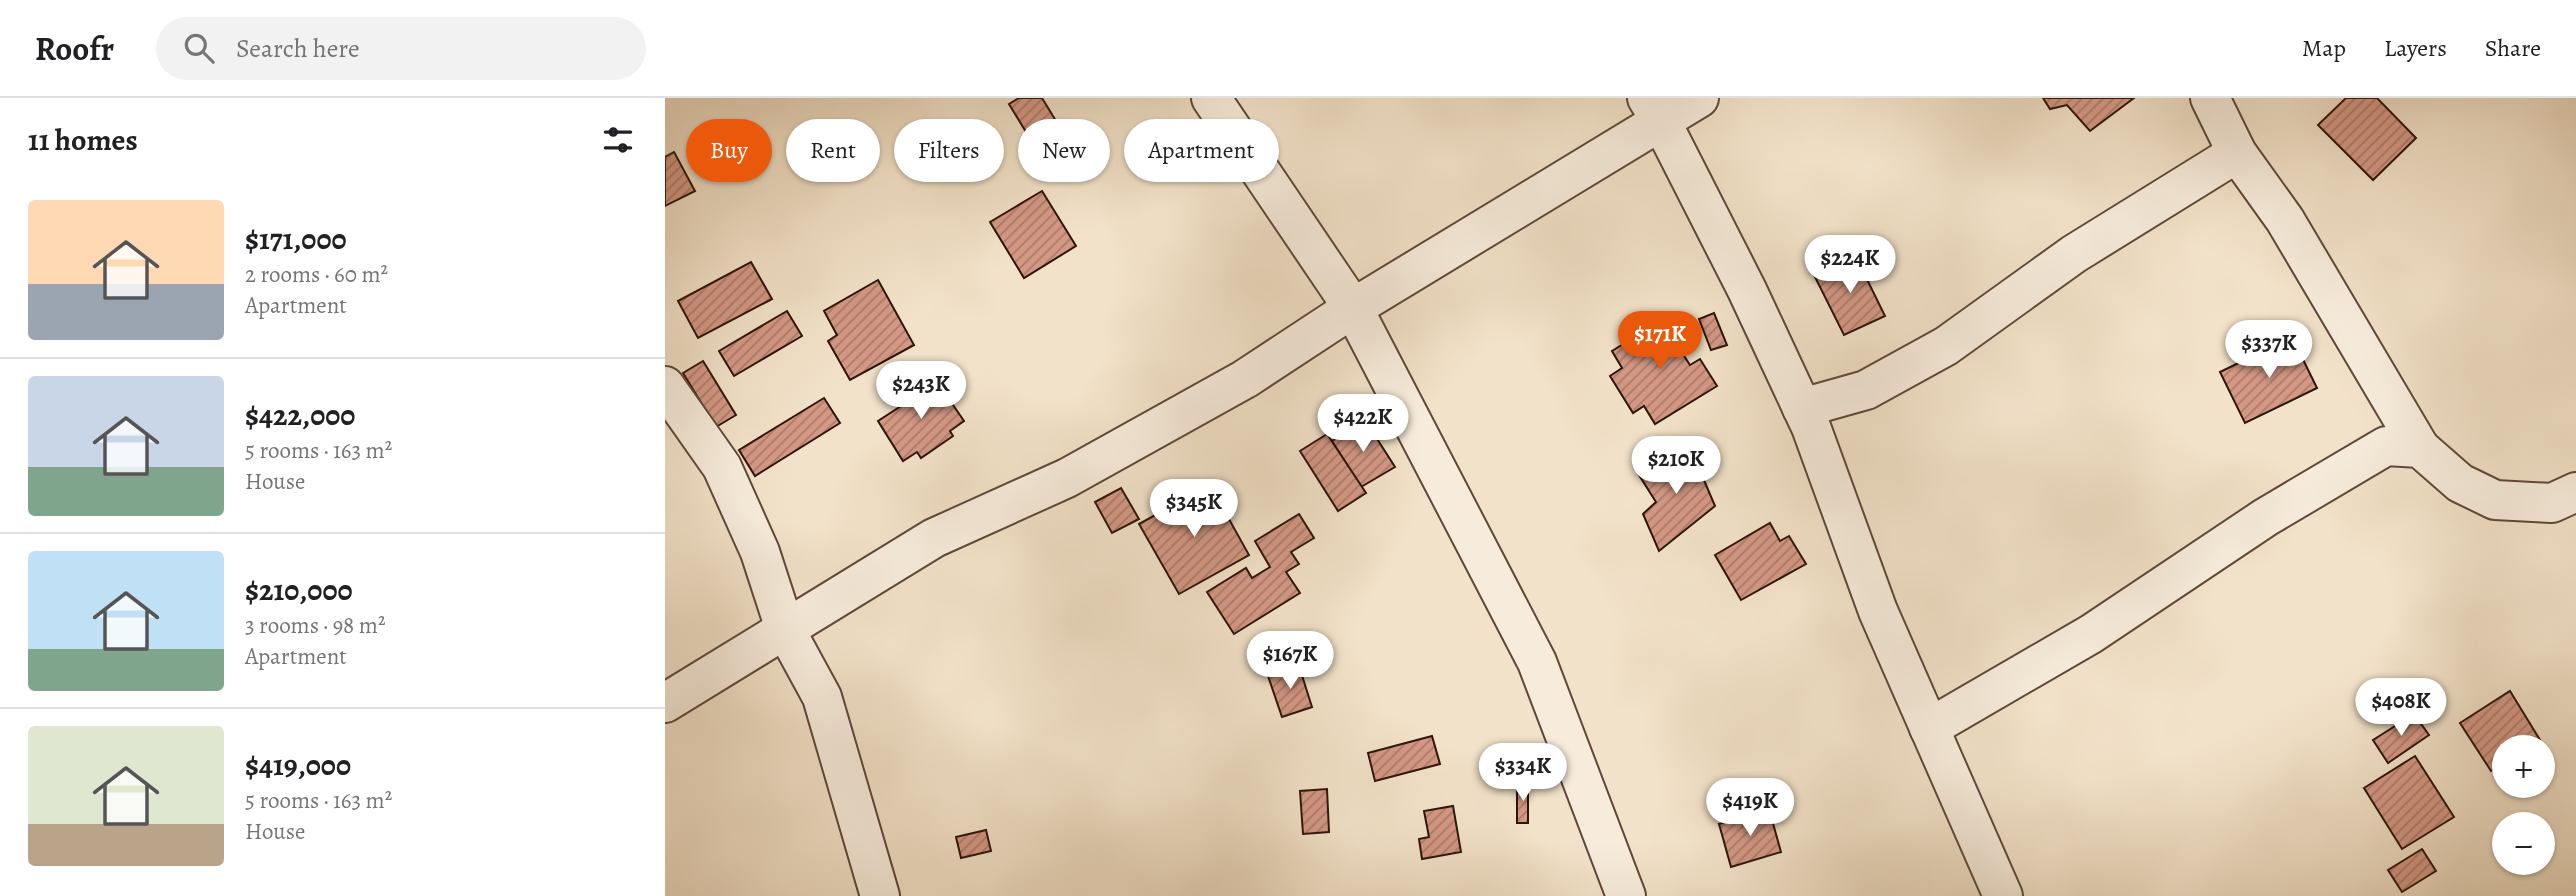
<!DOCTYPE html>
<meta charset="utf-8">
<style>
:root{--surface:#fff;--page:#f2f2f2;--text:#202124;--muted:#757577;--line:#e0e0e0;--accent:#ea580c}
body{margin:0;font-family:Alegreya,serif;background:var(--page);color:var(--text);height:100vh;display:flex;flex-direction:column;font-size:26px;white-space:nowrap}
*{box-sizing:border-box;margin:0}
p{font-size:23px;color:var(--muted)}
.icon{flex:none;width:38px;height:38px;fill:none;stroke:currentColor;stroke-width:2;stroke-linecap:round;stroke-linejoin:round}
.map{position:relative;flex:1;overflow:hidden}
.drawer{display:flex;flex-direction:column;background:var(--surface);width:665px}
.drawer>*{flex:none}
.banner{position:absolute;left:21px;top:21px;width:665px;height:63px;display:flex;gap:14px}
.buttons{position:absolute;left:1827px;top:637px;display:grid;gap:14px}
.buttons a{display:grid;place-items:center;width:63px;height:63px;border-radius:50%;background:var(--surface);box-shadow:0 2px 5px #0004;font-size:35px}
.price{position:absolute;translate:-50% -60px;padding:0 16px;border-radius:24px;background:#fff;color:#222;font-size:23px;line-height:46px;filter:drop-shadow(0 2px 4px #0008)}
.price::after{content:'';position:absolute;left:50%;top:42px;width:21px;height:16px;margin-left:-10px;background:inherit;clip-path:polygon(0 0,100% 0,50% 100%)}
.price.on{background:var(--accent);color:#fff}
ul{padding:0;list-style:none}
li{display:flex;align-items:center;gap:21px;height:175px;padding:0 28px}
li+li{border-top:2px solid var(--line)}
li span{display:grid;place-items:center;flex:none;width:196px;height:140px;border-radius:7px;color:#555}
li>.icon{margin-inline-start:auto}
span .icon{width:84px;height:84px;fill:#fffc;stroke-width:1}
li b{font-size:30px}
h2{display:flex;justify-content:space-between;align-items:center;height:84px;padding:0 28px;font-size:30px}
.chip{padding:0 24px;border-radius:32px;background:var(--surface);box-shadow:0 2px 5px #0004;font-size:24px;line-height:63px}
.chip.on{background:var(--accent);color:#fff}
header{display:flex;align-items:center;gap:42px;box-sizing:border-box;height:98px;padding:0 35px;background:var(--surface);border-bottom:2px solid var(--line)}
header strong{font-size:33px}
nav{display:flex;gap:38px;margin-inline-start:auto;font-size:24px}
.search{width:490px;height:63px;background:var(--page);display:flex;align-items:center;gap:18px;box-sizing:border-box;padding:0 24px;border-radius:38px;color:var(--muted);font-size:26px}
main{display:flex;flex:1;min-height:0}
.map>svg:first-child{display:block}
</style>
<header>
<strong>Roofr</strong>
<div class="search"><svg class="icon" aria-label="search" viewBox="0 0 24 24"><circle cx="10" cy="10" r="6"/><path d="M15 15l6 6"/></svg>Search here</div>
<nav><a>Map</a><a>Layers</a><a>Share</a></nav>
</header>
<main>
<section class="drawer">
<h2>11 homes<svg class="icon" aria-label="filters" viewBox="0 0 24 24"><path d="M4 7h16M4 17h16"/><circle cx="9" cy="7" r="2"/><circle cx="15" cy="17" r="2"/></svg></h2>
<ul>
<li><span style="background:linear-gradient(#ffd9b3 60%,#9aa5b1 0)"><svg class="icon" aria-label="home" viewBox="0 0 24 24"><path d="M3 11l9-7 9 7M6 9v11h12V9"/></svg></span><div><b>$171,000</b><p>2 rooms · 60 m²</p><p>Apartment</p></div></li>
<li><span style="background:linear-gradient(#c9d6e8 65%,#7fa58c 0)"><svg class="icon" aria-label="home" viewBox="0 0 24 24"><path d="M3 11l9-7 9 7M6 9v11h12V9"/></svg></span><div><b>$422,000</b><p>5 rooms · 163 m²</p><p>House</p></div></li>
<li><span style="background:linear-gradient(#bfe0f5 70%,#7fa58c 0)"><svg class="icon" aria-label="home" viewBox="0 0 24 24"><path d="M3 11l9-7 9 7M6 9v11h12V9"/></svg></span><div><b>$210,000</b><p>3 rooms · 98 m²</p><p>Apartment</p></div></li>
<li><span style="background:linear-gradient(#dfe7d0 70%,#b9a48a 0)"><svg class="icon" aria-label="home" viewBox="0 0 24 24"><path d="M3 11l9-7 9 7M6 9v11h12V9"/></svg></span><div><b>$419,000</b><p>5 rooms · 163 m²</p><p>House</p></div></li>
</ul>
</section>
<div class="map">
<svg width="1911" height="798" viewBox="0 0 1911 798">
<defs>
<pattern id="building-hatch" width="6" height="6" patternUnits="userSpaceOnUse" patternTransform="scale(1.75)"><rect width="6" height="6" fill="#d49885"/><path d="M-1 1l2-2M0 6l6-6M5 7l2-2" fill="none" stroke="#ac7b6b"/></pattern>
</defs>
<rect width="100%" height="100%" fill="#f2e2c9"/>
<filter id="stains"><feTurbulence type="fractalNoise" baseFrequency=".00286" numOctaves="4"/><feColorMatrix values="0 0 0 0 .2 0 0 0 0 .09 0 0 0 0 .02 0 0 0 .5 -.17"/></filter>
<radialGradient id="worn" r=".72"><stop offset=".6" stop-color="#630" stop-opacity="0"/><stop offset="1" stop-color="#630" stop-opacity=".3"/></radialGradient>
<g fill="url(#building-hatch)" stroke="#2e140a" stroke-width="2">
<path d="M354,0H377L416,64L389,80L344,6Z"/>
<path d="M1378,0H1469L1425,33L1402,7L1385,11Z"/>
<path d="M1681,0H1712L1751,40L1708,82L1653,27Z"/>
<path d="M9,54L30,93L0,108V59Z"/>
<path d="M377,93L411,148L359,180L325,124Z"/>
<path d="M1190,157L1220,218L1179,237L1149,177Z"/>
<path d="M86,164L107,201L33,240L13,203Z"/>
<path d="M213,182L249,247L185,282L163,243L172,237L159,213Z"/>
<path d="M122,213L137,238L69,278L54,253Z"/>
<path d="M1008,215L1023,241L1012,247L1025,267L1035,261L1052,288L990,326L979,308L968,315L945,278L957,270L947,253Z"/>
<path d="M1049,215L1062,247L1046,252L1034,221Z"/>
<path d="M1627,239L1652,290L1580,325L1555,274Z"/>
<path d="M38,263L71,317L51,329L18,275Z"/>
<path d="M255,283L261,291L273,285L299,323L285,333L288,338L256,360L252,354L238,363L213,323L239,306L233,297Z"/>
<path d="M159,300L175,325L90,378L74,352Z"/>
<path d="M700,322L730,369L696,389L667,343Z"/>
<path d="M662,336L701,395L673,413L635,353Z"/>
<path d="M1024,347L1050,408L994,453L978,416L991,404L974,377Z"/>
<path d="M545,387L584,457L514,496L474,426Z"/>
<path d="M456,390L474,421L447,435L430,404Z"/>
<path d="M634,416L649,440L626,454L634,466L621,474L635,495L569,536L542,494L581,470L587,480L605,469L590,443Z"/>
<path d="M1105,425L1115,443L1124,438L1141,466L1076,502L1050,457Z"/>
<path d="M634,568L647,609L617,619L603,578Z"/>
<path d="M1845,593L1875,642L1863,649H1839V665L1826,673L1795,625Z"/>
<path d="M1749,616L1764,637L1723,665L1708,642Z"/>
<path d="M767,638L775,666L710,683L703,655Z"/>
<path d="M1750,658L1789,719L1737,751L1699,690Z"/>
<rect x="852" y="684" width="11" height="41"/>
<path d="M662,691L664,734L638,736L635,693Z"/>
<path d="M788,708L796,754L757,761L754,741L764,739L759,713Z"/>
<path d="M1104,711L1116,754L1066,769L1054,726Z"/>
<path d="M321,732L326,753L296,760L291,739Z"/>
<path d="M1757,751L1771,773L1737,794L1723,772Z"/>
</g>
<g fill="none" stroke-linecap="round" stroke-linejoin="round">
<g stroke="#5f483a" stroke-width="42">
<g id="minor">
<path d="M546,0L688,210L872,564L961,798"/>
<path d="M982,0L996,23L1082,192L1146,329L1213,513L1338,798"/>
<path d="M1545,0L1572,55L1620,122L1755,350"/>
<path d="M0,288L57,369L95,454L120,531L157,599L215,798"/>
<path d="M1137,310L1201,292L1281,248L1409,156L1572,55"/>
<path d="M0,605L269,440L402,380L580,281L688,210L1034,0"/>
<path d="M1264,630L1426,536L1601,419L1721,348L1755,350L1795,385L1830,402L1887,405L1911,394"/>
</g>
</g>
<use href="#minor" stroke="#f7ecdc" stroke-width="38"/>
</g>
<rect width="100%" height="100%" filter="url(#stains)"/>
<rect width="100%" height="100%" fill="url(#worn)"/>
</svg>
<div class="buttons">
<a>+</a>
<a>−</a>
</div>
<b class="price" style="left:1185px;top:197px">$224K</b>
<b class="price on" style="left:995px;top:273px">$171K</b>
<b class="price" style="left:1604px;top:282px">$337K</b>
<b class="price" style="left:256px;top:323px">$243K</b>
<b class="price" style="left:698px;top:356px">$422K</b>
<b class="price" style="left:1011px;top:398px">$210K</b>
<b class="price" style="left:529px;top:441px">$345K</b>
<b class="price" style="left:625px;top:593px">$167K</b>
<b class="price" style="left:1736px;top:640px">$408K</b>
<b class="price" style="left:858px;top:705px">$334K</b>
<b class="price" style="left:1085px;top:740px">$419K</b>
<div class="banner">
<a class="chip on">Buy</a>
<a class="chip">Rent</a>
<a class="chip">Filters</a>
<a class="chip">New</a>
<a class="chip">Apartment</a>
</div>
</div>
</main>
